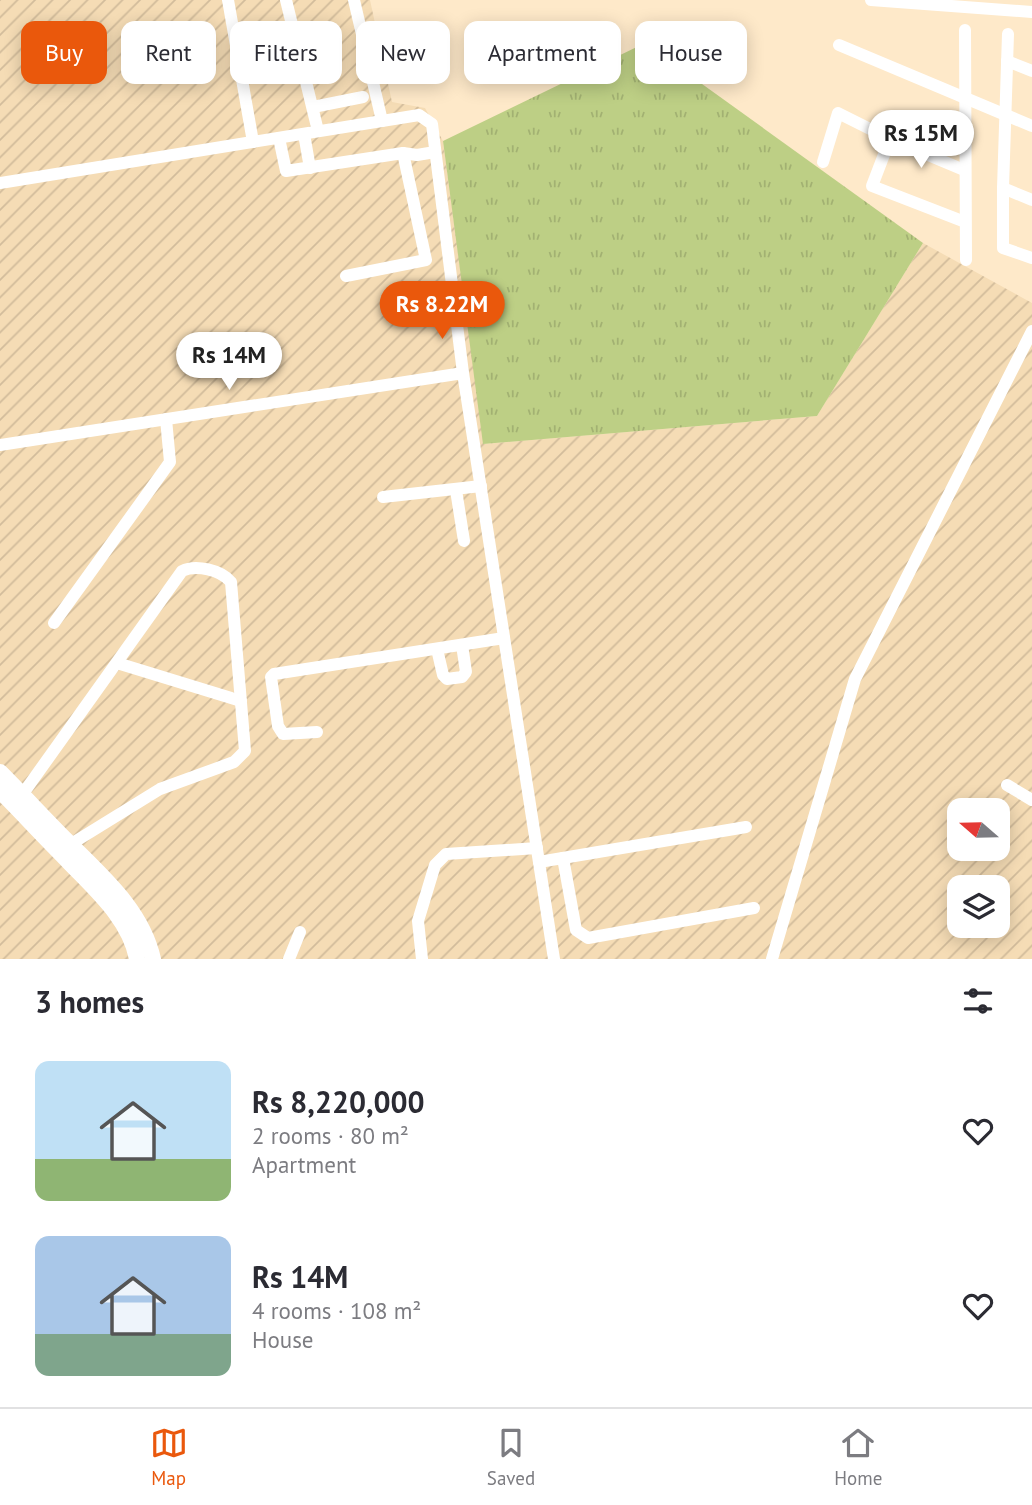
<!DOCTYPE html>
<meta charset="utf-8">
<style>
:root{--surface:#fff;--page:#f7f7f7;--text:#2b2b33;--muted:#7c7c81;--line:#e1e1e2;--accent:#ea580c}
body{margin:0;font-family:"PT Sans",sans-serif;background:var(--page);color:var(--text);height:100vh;display:flex;flex-direction:column;font-size:26px;white-space:nowrap}
*{box-sizing:border-box;margin:0}
p{font-size:23px;color:var(--muted)}
.icon{flex:none;width:38px;height:38px;fill:none;stroke:currentColor;stroke-width:2;stroke-linecap:round;stroke-linejoin:round}
.map{position:relative;height:959px;overflow:hidden}
.sheet{display:flex;flex-direction:column;background:var(--surface);flex:1}
.sheet>*{flex:none}
.hud{position:absolute;left:21px;top:21px;width:990px;height:63px;display:flex;gap:14px}
.needle{width:46px;rotate:290deg}
.fabs{position:absolute;left:947px;top:798px;display:grid;gap:14px}
.fabs a{display:grid;place-items:center;width:63px;height:63px;border-radius:14px;background:var(--surface);box-shadow:0 4px 18px #0003;font-size:35px}
.price{position:absolute;translate:-50% -60px;padding:0 16px;border-radius:24px;background:#fff;color:#222;font-size:23px;line-height:46px;filter:drop-shadow(0 2px 4px #0008)}
.price::after{content:'';position:absolute;left:50%;top:42px;width:21px;height:16px;margin-left:-10px;background:inherit;clip-path:polygon(0 0,100% 0,50% 100%)}
.price.active{background:var(--accent);color:#fff}
ul{padding:0;list-style:none}
li{display:flex;align-items:center;gap:21px;height:175px;padding:0 35px}
li span{display:grid;place-items:center;flex:none;width:196px;height:140px;border-radius:14px;color:#555}
li>.icon{margin-inline-start:auto}
span .icon{width:84px;height:84px;fill:#fffc;stroke-width:1}
li b{font-size:30px}
h2{display:flex;justify-content:space-between;align-items:center;height:84px;padding:0 35px;font-size:30px}
.tag{padding:0 24px;border-radius:14px;background:var(--surface);box-shadow:0 4px 18px #0003;font-size:24px;line-height:63px}
.tag.active{background:var(--accent);color:#fff}
.menu{display:flex;justify-content:space-around;align-items:center;height:98px;border-top:2px solid var(--line);background:var(--surface);font-size:19px;color:var(--muted)}
.menu a{display:grid;justify-items:center;gap:4px}
.menu .active{color:var(--accent)}
.map>svg:first-child{display:block}
</style>
<div class="map">
<svg width="1032" height="959" viewBox="0 0 1032 959">
<defs>
<pattern id="industrial-furrows" width="10" height="10" patternUnits="userSpaceOnUse" patternTransform="scale(1.75)"><rect width="10" height="10" fill="#f5dcb5"/><path d="M-1 1l2-2M0 10L10 0M9 11l2-2" fill="none" stroke="#d2bc9b"/></pattern>
<pattern id="grass-tufts" width="24" height="20" patternUnits="userSpaceOnUse" patternTransform="scale(1.75)"><rect width="24" height="20" fill="#bdcf85"/><path d="M3 7l-1-3M5 7V3M7 7l1-3M15 17l-1-3M17 17v-4M19 17l1-3" fill="none" stroke="#a2b172"/></pattern>
</defs>
<rect width="100%" height="100%" fill="#fee9c9"/>
<path fill="url(#industrial-furrows)" fill-rule="evenodd" d="M0,0H370L392,102L425,108L443,141L484,444L817,416L923,243L1032,303V959H0ZM959,810H998V849H959ZM959,887H998V926H959Z"/>
<path fill="url(#grass-tufts)" d="M645,43L923,243L817,416L483,444L443,141Z"/>
<g fill="none" stroke-linecap="round" stroke-linejoin="round">
<g stroke="#fff" stroke-width="12">
<path d="M228,0L253,142"/>
<path d="M286,0L318,131"/>
<path d="M354,0L382,121"/>
<path d="M871,0L1032,12"/>
<path d="M965,30L966,260"/>
<path d="M1008,34L1003,188V248L1032,258"/>
<path d="M839,45L1032,126"/>
<path d="M1007,61L1032,71"/>
<path d="M313,107L363,97"/>
<path d="M304,134L310,168"/>
<path d="M279,138L286,171L403,153L417,155L435,152"/>
<path d="M890,139L964,170"/>
<path d="M823,162L838,113L890,139L872,186L965,222"/>
<path d="M0,183L419,115L432,124L463,373L554,959"/>
<path d="M1003,188L1032,200"/>
<path d="M346,276L426,260L403,153"/>
<path d="M0,445L463,373"/>
<path d="M456,490L464,541"/>
<path d="M383,497L481,486"/>
<path d="M54,623L170,462L166,419"/>
<path d="M437,649L443,675L447,679L462,677L466,672L462,645"/>
<path d="M117,663L241,701"/>
<path d="M317,732L283,734L278,726L271,677L274,674L504,638"/>
<path d="M1007,785L1032,800"/>
<path d="M22,795L182,571C196,564 221,570 231,582L245,751L234,762L160,789L71,844"/>
<path d="M563,858L576,930L588,938L754,908"/>
<path d="M539,862L746,827"/>
<path d="M289,959L300,932"/>
<path d="M422,959L418,921L435,865L446,854L537,848"/>
<path d="M772,959L855,679L1032,331"/>
</g>
<g stroke="#fff" stroke-width="16">
<path d="M0,772C23,795 45,819 68,842C103,877 142,910 153,959"/>
<path d="M0,791C22,813 43,836 65,858C93,888 129,917 137,959"/>
</g>
</g>
</svg>
<div class="fabs">
<a><svg class="needle" viewBox="-14 -14 28 28"><path d="M0-13l5 13h-10z" fill="#e53935"/><path d="M0 13l5-13h-10z" fill="#7c7c81"/></svg></a>
<a><svg class="icon" aria-label="layers" viewBox="0 0 24 24"><path d="M12 4l9 5-9 5-9-5zM3 14l9 5 9-5"/></svg></a>
</div>
<b class="price" style="left:921px;top:170px">Rs 15M</b>
<b class="price active" style="left:442px;top:341px">Rs 8.22M</b>
<b class="price" style="left:229px;top:392px">Rs 14M</b>
<div class="hud">
<a class="tag active">Buy</a>
<a class="tag">Rent</a>
<a class="tag">Filters</a>
<a class="tag">New</a>
<a class="tag">Apartment</a>
<a class="tag">House</a>
</div>
</div>
<section class="sheet">
<h2>3 homes<svg class="icon" aria-label="filters" viewBox="0 0 24 24"><path d="M4 7h16M4 17h16"/><circle cx="9" cy="7" r="2"/><circle cx="15" cy="17" r="2"/></svg></h2>
<ul>
<li><span style="background:linear-gradient(#bfe0f5 70%,#8fb573 0)"><svg class="icon" aria-label="home" viewBox="0 0 24 24"><path d="M3 11l9-7 9 7M6 9v11h12V9"/></svg></span><div><b>Rs 8,220,000</b><p>2 rooms · 80 m²</p><p>Apartment</p></div><svg class="icon" aria-label="heart" viewBox="0 0 24 24"><path d="M12 20l-8-8c-3-5 5-10 8-4 3-6 11-1 8 4z"/></svg></li>
<li><span style="background:linear-gradient(#a9c7e8 70%,#7fa58c 0)"><svg class="icon" aria-label="home" viewBox="0 0 24 24"><path d="M3 11l9-7 9 7M6 9v11h12V9"/></svg></span><div><b>Rs 14M</b><p>4 rooms · 108 m²</p><p>House</p></div><svg class="icon" aria-label="heart" viewBox="0 0 24 24"><path d="M12 20l-8-8c-3-5 5-10 8-4 3-6 11-1 8 4z"/></svg></li>
</ul>
</section>
<nav class="menu">
<a class="active"><svg class="icon" aria-label="map" viewBox="0 0 24 24"><path d="M3 6l6-2 6 2 6-2v14l-6 2-6-2-6 2zM9 4v14M15 6v14"/></svg>Map</a>
<a><svg class="icon" aria-label="saved" viewBox="0 0 24 24"><path d="M7 4h10v16l-5-4-5 4z"/></svg>Saved</a>
<a><svg class="icon" aria-label="home" viewBox="0 0 24 24"><path d="M3 11l9-7 9 7M6 9v11h12V9"/></svg>Home</a>
</nav>
